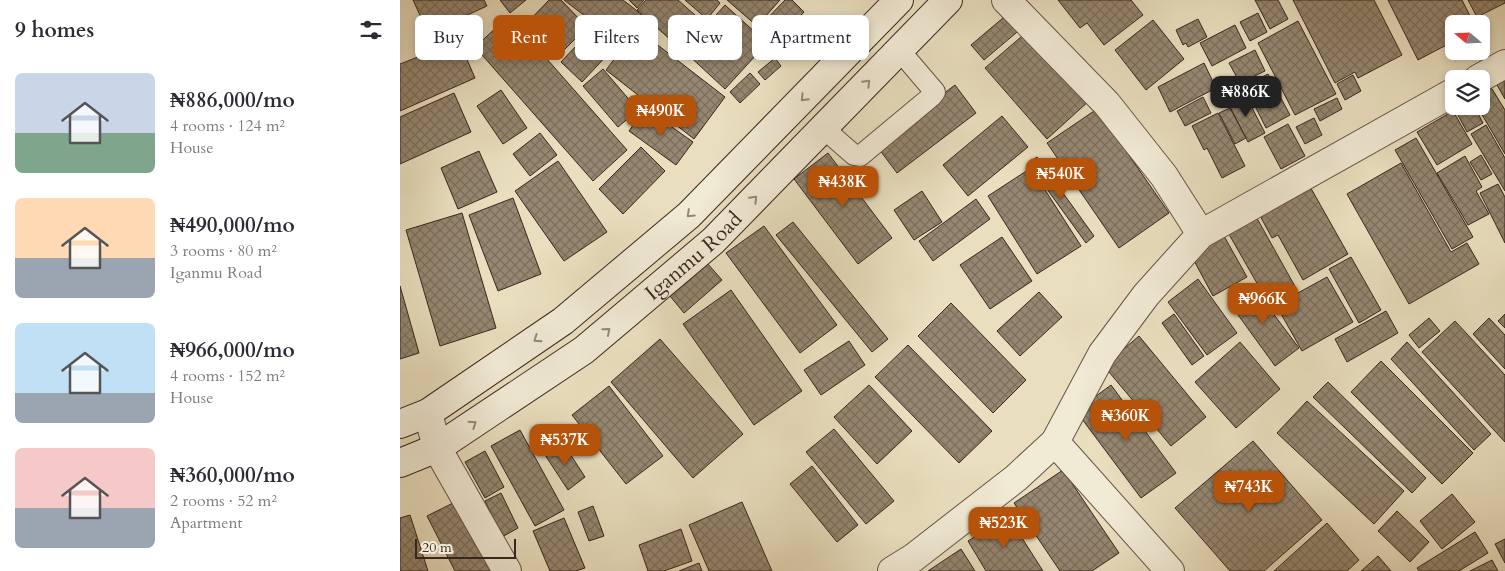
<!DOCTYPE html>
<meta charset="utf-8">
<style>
:root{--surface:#fff;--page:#f7f7f7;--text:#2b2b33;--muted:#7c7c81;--accent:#b45309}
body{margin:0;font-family:Cardo,serif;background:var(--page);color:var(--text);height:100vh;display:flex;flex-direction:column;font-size:19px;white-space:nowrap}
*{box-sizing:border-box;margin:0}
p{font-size:16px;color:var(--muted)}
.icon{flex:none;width:28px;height:28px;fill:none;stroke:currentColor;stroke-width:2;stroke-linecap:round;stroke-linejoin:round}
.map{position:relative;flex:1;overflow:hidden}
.side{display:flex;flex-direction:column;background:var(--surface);width:400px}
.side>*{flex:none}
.top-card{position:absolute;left:15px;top:15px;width:475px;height:45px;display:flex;gap:10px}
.needle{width:32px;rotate:289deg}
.fabs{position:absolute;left:1045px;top:15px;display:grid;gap:10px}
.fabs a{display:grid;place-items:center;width:45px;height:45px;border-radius:8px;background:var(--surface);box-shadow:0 2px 8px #0003;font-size:25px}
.scale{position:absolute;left:15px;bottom:12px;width:101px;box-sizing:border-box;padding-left:5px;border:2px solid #39271d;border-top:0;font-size:14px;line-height:18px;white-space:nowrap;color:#39271d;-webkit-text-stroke:4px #f1ead5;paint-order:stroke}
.price{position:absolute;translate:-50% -42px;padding:0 11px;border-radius:10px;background:var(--accent);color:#fff;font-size:16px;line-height:32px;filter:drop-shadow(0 1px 2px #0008)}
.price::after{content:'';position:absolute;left:50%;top:30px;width:15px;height:11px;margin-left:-8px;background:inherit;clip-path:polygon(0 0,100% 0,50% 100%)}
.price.selected{background:#222;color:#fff}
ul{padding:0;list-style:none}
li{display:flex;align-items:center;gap:15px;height:125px;padding:0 15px}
li span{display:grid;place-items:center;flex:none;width:140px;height:100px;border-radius:8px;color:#555}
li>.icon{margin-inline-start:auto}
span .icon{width:60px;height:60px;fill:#fffc;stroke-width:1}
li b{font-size:21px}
h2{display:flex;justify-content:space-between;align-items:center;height:60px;padding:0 15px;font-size:21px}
.chip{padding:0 18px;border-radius:8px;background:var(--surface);box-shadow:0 2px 8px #0003;font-size:18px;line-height:45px}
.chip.selected{background:var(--accent);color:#fff}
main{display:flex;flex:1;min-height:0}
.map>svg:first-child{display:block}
</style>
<main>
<section class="side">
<h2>9 homes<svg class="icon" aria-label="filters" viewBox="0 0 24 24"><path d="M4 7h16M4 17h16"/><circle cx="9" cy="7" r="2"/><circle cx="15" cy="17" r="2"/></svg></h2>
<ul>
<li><span style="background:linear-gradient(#c9d6e8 60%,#7fa58c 0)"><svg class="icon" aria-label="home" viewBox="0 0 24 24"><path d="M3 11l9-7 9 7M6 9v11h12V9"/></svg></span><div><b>₦886,000/mo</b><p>4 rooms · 124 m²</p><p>House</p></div></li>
<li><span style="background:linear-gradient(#ffd9b3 60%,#9aa5b1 0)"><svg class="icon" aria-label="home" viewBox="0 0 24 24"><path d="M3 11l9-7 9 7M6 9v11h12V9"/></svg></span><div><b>₦490,000/mo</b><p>3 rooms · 80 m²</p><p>Iganmu Road</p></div></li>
<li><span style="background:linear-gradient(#bfe0f5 70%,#9aa5b1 0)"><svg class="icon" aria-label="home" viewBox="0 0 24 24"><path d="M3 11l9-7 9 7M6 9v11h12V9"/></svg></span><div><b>₦966,000/mo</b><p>4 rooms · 152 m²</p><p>House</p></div></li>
<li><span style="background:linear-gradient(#f6c9c9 60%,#9aa5b1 0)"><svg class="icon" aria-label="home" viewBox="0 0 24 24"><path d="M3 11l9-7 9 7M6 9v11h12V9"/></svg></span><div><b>₦360,000/mo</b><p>2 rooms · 52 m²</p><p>Apartment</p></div></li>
</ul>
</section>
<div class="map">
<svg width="1105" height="571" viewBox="0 0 1105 571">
<defs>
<pattern id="building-cross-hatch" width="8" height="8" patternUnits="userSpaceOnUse" patternTransform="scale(1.25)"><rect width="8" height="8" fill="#958771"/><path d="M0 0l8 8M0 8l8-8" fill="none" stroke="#7b6e5c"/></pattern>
</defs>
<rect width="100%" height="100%" fill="#e9dfbf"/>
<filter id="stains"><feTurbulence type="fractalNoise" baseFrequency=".004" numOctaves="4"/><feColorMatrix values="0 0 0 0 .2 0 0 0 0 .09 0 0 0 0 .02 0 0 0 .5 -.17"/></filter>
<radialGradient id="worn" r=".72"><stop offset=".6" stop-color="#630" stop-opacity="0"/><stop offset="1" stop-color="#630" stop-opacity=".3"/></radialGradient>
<g fill="url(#building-cross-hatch)" stroke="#39271d">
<path d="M13,0H84L87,6L28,33Z"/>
<path d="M100,0H126L110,13Z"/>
<path d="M149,0H161L187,27L157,57L125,25Z"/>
<path d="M164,0H223L241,14L219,42Z"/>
<path d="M229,0H244L237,8Z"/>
<path d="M246,0H278L304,23L281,49L237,10Z"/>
<path d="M285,0H317L320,3L307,19Z"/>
<path d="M327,0H380L357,26Z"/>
<path d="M385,0H392L404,12L376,41L360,26Z"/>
<path d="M658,0H731L743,15L704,45L687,23L680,28Z"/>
<path d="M855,0H878L888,19L870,29Z"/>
<path d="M893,0H974L1002,55L958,78L955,72L935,83Z"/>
<path d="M988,0H1062L1074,24H1054V41L1018,60Z"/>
<path d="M1068,0H1105V3L1077,17Z"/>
<path d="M325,5L367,43L325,89L284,51Z"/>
<path d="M610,12L623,27L584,60L571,45Z"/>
<path d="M858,13L867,32L850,41L840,22Z"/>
<path d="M109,16L227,150L193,181L75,47Z"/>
<path d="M798,19L807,37L788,47L786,43L783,45L776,30Z"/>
<path d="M753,20L784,59L746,90L715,50Z"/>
<path d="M898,21L936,94L895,115L858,43Z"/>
<path d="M835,25L846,48L812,66L800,43Z"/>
<path d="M237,29L325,97L294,139L206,70Z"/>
<path d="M191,30L212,50L182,82L161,62Z"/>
<path d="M629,30L690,100L647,139L585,68Z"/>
<path d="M59,41L75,78L0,111V64Z"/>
<path d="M855,50L865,71L840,83L829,63Z"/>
<path d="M375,58L381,66L365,80L358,72Z"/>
<path d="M804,63L816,88L770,112L758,87Z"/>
<path d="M203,69L238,110L218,127L183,86Z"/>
<path d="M1105,71V99L1093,78Z"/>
<path d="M350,73L360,84L340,103L330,92Z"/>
<path d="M868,74L890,115L866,128L845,86Z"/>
<path d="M953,75L961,91L945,100L937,84Z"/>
<path d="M830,77L838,92L823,100L816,85Z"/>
<path d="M1089,84L1105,110V154L1077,106H1081V89Z"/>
<path d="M555,85L576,113L497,173L476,145Z"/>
<path d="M101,90L127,128L103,144L77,106Z"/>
<path d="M54,93L71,132L0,164V117Z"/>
<path d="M845,94L865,133L848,142L828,103Z"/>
<path d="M803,97L811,113L785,126L777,111Z"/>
<path d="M937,98L942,109L920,121L914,109Z"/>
<path d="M1052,104L1054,106H1074L1083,123L1067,132Z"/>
<path d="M245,108L293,142L276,165L229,131Z"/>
<path d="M830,108L846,138L835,144L819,113Z"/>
<path d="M697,109L769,213L719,248L647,143Z"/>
<path d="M1053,111L1072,144L1037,165L1017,132Z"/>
<path d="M818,113L845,166L822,178L807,148L804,150L792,126Z"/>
<path d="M602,116L628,147L568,196L543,165Z"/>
<path d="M914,118L922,135L905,144L896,127Z"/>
<path d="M888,124L905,156L881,169L864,137Z"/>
<path d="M1086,125L1105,158V191L1071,134Z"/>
<path d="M140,133L157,155L130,176L113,154Z"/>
<path d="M1016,138L1073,237L1052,249L995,150Z"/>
<path d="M241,147L265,171L223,214L199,189Z"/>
<path d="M79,151L97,192L58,209L41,168Z"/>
<path d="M428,153L492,238L458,264L394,179Z"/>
<path d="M1081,155L1092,174L1081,180L1070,162Z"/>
<path d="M1065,156L1082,187L1076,191L1089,214L1068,225L1037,173Z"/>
<path d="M637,157L694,236L686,243L628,163Z"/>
<path d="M158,161L207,232L164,261L115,191Z"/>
<path d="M1001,163L1051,252L1067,243L1079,264L1009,304L947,194Z"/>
<path d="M631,168L681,246L637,274L588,196Z"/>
<path d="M908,183L948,254L903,280L878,235L872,238L858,212Z"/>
<path d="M1098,184L1105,197V243L1080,193Z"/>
<path d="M522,191L542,222L514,240L494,210Z"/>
<path d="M113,198L141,274L98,291L69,215Z"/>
<path d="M576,199L590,219L533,261L519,241Z"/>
<path d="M62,213L96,328L40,346L6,230Z"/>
<path d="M854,213L897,290L870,306L826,229Z"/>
<path d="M393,222L488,339L472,352L376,235Z"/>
<path d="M364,226L437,325L400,353L326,253Z"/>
<path d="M824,236L847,277L813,296L791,255Z"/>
<path d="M602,237L632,281L590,309L560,265Z"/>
<path d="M951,257L981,310L959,323L929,269Z"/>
<path d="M307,263L322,280L284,313L270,296Z"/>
<path d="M927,277L953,322L902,351L876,305Z"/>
<path d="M798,279L837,333L807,355L768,302Z"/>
<path d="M851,284L899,348L875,366L828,301Z"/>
<path d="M0,286L19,353L0,359Z"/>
<path d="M331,290L402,391L354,425L283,324Z"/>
<path d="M639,292L662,317L620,356L597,331Z"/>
<path d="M551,303L626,380L593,413L518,336Z"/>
<path d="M986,311L998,333L947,362L935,339Z"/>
<path d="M774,314L804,356L792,365L762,323Z"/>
<path d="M1105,314V328L1098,321Z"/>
<path d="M1029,318L1040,331L1019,348L1009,335Z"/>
<path d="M1089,318L1105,335V369L1073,334Z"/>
<path d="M1055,321L1105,375V442L1022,352Z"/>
<path d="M739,336L806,417L771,446L704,366Z"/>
<path d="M260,339L343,434L293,478L211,382Z"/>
<path d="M449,341L465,365L421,395L404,370Z"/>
<path d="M840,342L880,389L836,428L795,382Z"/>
<path d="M1007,342L1091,434L1074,450L991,359Z"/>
<path d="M508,345L592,431L559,463L475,377Z"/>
<path d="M981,361L1073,453L1042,484L951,392Z"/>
<path d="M928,382L1026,478L1012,493L913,397Z"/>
<path d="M469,385L512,431L477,464L434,417Z"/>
<path d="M711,385L776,473L741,498L676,411Z"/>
<path d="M209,386L263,456L226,484L172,415Z"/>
<path d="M907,401L1004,491L974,524L877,433Z"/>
<path d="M434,429L494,501L466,524L406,452Z"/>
<path d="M120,430L164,510L135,526L91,446Z"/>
<path d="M853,441L922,520L864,571H830L775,508Z"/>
<path d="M163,443L185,477L168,490L145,455Z"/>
<path d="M85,451L104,487L85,498L65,462Z"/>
<path d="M412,466L458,525L437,542L390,484Z"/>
<path d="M663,470L719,553L692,571H660L614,503Z"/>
<path d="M101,493L118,528L102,537L85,501Z"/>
<path d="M1052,494L1075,522L1042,549L1020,521Z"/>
<path d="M59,500L94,571H55L27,516Z"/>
<path d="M342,502L372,571H309L289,525Z"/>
<path d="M193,506L204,536L189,541L178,512Z"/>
<path d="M997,511L1029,542L1010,562L978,531Z"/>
<path d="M10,515L28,571H0V518Z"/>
<path d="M608,516L643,571H586L568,541Z"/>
<path d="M164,518L185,568L176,571H150L133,531Z"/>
<path d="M927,523L959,560L947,571H874Z"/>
<path d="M281,529L292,561L264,571H248L239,545Z"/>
<path d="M1075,532L1088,553L1059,571H1019L1017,568Z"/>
<path d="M1105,539V563L1095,544Z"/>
<path d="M561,549L575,571H528Z"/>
<path d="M978,556L991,571H961Z"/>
<path d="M1092,560L1098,571H1070Z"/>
<path d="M299,563L302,571H279Z"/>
</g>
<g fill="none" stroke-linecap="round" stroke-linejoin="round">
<g stroke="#655546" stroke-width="22">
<path id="service" d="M422,127L454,155L460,156L532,96L535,92L500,51"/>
</g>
<g stroke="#655546" stroke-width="30">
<g id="minor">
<path d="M606,0L707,104L764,176L801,234"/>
<path d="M1078,79L1105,64"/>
<path d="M28,413L37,448L107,571"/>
<path d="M655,442L770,571"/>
<path d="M492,571L513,558L616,478L655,442L702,354L746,295L801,234L1054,92"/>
</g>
</g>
<g stroke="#39271d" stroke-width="30">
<g id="secondary">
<path d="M0,424L28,413L163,321L289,215L499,0"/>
<path id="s1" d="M0,463L37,448L184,350L313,241L548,0"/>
</g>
</g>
<use href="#service" stroke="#f1ead5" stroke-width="20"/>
<use href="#minor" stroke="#f1ead5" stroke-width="28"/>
<use href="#secondary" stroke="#f1ead5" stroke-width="28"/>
</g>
<defs><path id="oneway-chevron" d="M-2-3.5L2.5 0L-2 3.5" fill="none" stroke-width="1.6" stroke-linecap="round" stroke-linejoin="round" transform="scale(1.25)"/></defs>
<g stroke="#958879">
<use href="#oneway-chevron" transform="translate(467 83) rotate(-45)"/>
<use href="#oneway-chevron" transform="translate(404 98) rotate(134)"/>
<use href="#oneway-chevron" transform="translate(354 199) rotate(-46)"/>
<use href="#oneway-chevron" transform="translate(290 214) rotate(137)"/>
<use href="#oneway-chevron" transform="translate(207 331) rotate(-40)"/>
<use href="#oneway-chevron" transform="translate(137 339) rotate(146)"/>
<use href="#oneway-chevron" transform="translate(73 424) rotate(-34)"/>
</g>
<g text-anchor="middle" stroke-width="4" stroke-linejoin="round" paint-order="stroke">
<g font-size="21" fill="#39271d" stroke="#f1ead5">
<text dy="7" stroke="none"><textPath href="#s1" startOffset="361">Iganmu Road</textPath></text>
</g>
</g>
<rect width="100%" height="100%" filter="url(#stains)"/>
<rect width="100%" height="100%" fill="url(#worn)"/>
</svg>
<div class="fabs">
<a><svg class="needle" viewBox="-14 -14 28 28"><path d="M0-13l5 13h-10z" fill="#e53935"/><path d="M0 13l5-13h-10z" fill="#7c7c81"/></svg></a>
<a><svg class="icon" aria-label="layers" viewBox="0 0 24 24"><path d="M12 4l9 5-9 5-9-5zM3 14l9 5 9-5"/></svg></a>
</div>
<div class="scale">20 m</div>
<b class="price selected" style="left:846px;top:118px">₦886K</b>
<b class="price" style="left:261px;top:137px">₦490K</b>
<b class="price" style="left:661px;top:200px">₦540K</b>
<b class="price" style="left:443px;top:208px">₦438K</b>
<b class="price" style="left:863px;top:325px">₦966K</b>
<b class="price" style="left:726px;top:442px">₦360K</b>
<b class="price" style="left:165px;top:466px">₦537K</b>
<b class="price" style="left:849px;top:513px">₦743K</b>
<b class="price" style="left:604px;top:549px">₦523K</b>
<div class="top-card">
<a class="chip">Buy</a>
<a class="chip selected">Rent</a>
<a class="chip">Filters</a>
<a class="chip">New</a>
<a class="chip">Apartment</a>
</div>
</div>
</main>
